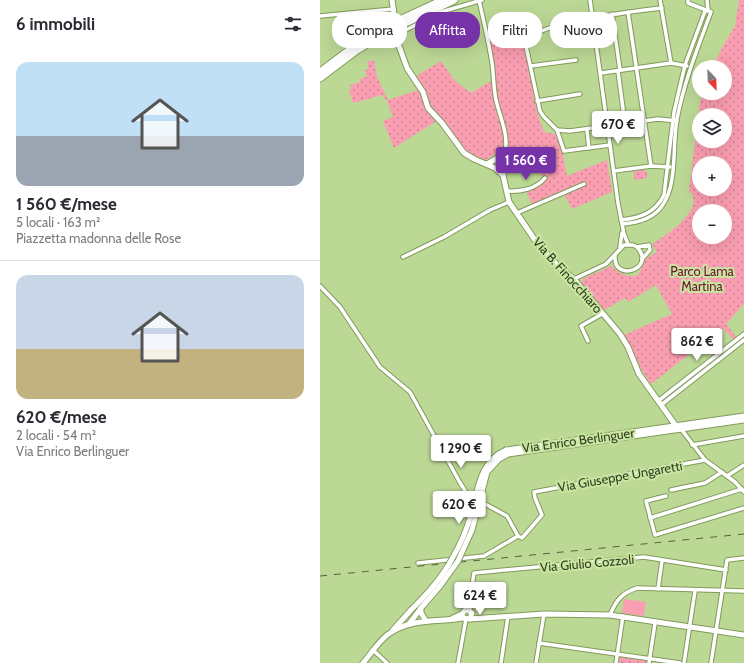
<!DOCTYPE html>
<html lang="it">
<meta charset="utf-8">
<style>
:root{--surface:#fff;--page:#f7f7f7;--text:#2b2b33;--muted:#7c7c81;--line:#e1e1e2;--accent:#7533a7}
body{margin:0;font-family:Cabin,sans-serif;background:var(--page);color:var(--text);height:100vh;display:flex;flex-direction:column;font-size:15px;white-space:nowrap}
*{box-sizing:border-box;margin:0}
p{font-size:13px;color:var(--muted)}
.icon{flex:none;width:22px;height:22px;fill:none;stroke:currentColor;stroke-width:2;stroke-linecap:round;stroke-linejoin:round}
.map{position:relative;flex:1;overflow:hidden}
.sheet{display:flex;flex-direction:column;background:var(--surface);width:320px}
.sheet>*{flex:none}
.banner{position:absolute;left:12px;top:12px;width:352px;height:36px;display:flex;gap:8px}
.needle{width:26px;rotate:157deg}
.tools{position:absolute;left:372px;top:60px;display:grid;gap:8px}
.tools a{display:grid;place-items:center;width:40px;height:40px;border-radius:50%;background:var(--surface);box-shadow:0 4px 16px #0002;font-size:20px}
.price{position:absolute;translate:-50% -34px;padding:0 9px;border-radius:4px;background:#fff;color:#222;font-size:13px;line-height:26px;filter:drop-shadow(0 1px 2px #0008)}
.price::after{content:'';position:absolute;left:50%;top:24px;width:12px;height:9px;margin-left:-6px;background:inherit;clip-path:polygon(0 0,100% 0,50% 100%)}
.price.on{background:var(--accent);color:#fff}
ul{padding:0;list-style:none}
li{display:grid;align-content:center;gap:8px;height:212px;padding:0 16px}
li+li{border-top:1px solid var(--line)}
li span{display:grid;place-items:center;height:124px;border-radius:12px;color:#555}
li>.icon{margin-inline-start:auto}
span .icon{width:72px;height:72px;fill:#fffc;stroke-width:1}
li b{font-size:17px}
h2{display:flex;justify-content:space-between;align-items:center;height:48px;padding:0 16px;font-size:17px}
.chip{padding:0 14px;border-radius:16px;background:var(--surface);box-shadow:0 4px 16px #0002;font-size:14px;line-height:36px}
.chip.on{background:var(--accent);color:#fff}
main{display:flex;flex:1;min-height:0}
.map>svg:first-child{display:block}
</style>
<main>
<section class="sheet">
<h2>6 immobili<svg class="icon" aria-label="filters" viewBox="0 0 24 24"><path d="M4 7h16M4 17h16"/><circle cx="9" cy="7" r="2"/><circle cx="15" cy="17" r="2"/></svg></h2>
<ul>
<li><span style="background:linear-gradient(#bfe0f5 60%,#9aa5b1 0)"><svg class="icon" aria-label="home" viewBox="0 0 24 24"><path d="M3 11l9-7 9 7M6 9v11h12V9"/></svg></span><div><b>1 560 €/mese</b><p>5 locali · 163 m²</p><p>Piazzetta madonna delle Rose</p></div></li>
<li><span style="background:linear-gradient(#c9d6e8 60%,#c2b280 0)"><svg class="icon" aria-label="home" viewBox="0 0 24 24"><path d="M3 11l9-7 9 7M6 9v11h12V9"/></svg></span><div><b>620 €/mese</b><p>2 locali · 54 m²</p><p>Via Enrico Berlinguer</p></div></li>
</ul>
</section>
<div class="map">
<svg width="424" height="663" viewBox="0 0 424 663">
<defs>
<pattern id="green-dots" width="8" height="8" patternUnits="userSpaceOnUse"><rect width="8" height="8" fill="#fa9eb1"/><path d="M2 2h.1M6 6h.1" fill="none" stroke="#cb8290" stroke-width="1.8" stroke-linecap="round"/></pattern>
</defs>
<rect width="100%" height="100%" fill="#bcd895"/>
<g fill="url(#green-dots)" fill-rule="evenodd">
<path d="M419,0H424V304L406,324L416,337L413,339L403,328L331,384C320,369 313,351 304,335L352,314L336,285L308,302L305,298L282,311L261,284L264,278L291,266C299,273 307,278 318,275L326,259L337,252L332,244C344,237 370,219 373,205C374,202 373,198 373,195L369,191L380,102L383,93H405V67H393L402,48L415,26ZM379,115H405V141H379ZM379,163H405V189H379ZM379,211H405V237H379Z"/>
<path d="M202,30L216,109L224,132L239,135L247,176L287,160L292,192L252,209L243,192L212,204L206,191L225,183L221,173L216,169L186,172L187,147L164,161C144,157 134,132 121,118L74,148L63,121L73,117L67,101L62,95L33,103L29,90L31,89L30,85L40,82V79L47,77L45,70L49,69L47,62L54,60L57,77L68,100L101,89L93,78L121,61L135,81L151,93L173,80L167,40Z"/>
<path d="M323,170L327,172V178L314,180V171Z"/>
<path d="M300,656L326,660V663H299Z"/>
</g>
<path fill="#fa9eb1" d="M304,599L326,602L324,616L302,613Z"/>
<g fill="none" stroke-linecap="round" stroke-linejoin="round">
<g stroke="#819b5a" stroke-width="5.5">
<g id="street">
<path d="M159,0C163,19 168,38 171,57C174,71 173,86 176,100C180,118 189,134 185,154"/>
<path d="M270,0L298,203L304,234L308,244"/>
<path d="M340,0L351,63"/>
<path d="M387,0L388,10"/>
<path d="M342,8C318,11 220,22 207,40L206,46L220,111L224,117L237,130L250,131L338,119L357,121"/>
<path d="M308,12L331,166"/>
<path d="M292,14L300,70"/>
<path d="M0,16L74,9"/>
<path d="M76,35L121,12L162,0"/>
<path d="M211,66L256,60"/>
<path d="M298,71L305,124"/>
<path d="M281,73L351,63L367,66"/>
<path d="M217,101L260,94"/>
<path d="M237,130L244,151L290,145"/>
<path d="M267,130L269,148"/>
<path d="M294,171L331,166L350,167"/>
<path d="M187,191C200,192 216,189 225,178"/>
<path d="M197,213L264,184"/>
<path d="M301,220C320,218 335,213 344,195L354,112L365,65L385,11L388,10"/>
<path d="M302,224C317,223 333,219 342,206C358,185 352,145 357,119C364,82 378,47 391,12L368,3V0"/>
<path d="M300,247L302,233"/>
<path d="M295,256C293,283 337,269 317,247"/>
<path d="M83,257L124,237L170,210L189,202"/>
<path d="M254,279L286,264L304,245H313L317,247L329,245L330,250L322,259"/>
<path d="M0,286L20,307L60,367L90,392L139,481L147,494L187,516L198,536L202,538L222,515L215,498L214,492L385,460"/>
<path d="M268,341L261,326L282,314"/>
<path d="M338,401L424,334"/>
<path d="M341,405L424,340"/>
<path d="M361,429L385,460L415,482L424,492"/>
<path d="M372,445L424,436"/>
<path d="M407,476L424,465"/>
<path d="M351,490L385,483L402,472"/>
<path d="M346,496L326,501L335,535L424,508"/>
<path d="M330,518L422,489"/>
<path d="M98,563L164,556L198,536"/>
<path d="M338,589L342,561"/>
<path d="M150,611V599L154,573L324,557L406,570"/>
<path d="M290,615C296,600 302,593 317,588L424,591"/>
<path d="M219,643L360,663"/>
<path d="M54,651L67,663"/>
<path d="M138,663L146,619"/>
<path d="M181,663L188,616"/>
<path d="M216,663L224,614"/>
<path d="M296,663L303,616"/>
<path d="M329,663L335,623"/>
<path d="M364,663L375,591"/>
<path d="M391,663L407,560L424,558"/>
</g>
</g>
<g stroke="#819b5a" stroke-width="7">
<g id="secondary">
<path d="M72,0L78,43L87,68L103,92L108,108L122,123L144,153L154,159L175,168L183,175"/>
<path d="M185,154L183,175L189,202L217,243L240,268L254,279L300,334L308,347L319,374L356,426L361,429"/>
<path d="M167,164L185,154"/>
<path d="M186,450L424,416"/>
<path d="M188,454L424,420"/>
<path d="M101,608V613L106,621"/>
<path d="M133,618L142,614L145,610H148L152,613L150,619L143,618L142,614"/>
<path d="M150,619L224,614L290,615L424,635"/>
<path d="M89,624L101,608"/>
<path d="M73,630L91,610"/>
<path d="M43,663C52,653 59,640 70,633C92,618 119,622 143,618"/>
</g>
</g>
<g stroke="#819b5a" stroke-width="9">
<g id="highway">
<path d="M80,20L123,0"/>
<path d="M81,25L134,0"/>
<path d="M0,72L36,45L64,28"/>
<path d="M0,78L37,50L68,31"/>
</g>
</g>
<use href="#street" stroke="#fff" stroke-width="3.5"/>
<use href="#secondary" stroke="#fff" stroke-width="5"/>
<use href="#highway" stroke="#fff" stroke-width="7"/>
<path stroke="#54633e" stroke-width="1" stroke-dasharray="7 7" stroke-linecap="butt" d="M0,576L424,534"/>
<g stroke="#819b5a" stroke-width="7" stroke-linecap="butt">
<g id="secondary-bridge">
<path d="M101,608L120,586L138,561L152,530L167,472L179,459L188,454"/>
<path d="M91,610C107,594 122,578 133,557C140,545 146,531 150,518C158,493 158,462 186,450"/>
</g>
</g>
<g stroke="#819b5a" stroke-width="9" stroke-linecap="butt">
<g id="highway-bridge">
<path d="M64,28L80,20"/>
<path d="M68,31L81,25"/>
</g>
</g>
<use href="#secondary-bridge" stroke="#fff" stroke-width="5"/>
<use href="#highway-bridge" stroke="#fff" stroke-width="7"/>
</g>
<g text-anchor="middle" stroke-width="4" stroke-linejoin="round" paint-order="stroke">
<g font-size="13" fill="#6d1632" stroke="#c9e6a1">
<text x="382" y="276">Parco Lama<tspan x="382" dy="15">Martina</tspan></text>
</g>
<g font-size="13" fill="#333e23" stroke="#c9e6a1">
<text transform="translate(248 275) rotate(48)" y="5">Via B. Finocchiaro</text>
<text transform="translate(258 440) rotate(-8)" y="5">Via Enrico Berlinguer</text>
<text transform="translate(300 476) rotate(-10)" y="5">Via Giuseppe Ungaretti</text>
<text transform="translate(267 563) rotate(-5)" y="5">Via Giulio Cozzoli</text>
</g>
</g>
</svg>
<div class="tools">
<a><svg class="needle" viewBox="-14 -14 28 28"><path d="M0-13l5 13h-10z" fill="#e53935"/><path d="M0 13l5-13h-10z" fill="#7c7c81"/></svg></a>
<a><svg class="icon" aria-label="layers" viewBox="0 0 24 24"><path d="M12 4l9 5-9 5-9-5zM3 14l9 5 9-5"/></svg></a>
<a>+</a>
<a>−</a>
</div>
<b class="price" style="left:298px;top:145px">670 €</b>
<b class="price on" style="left:206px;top:181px">1 560 €</b>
<b class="price" style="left:377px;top:362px">862 €</b>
<b class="price" style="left:141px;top:469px">1 290 €</b>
<b class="price" style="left:139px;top:525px">620 €</b>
<b class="price" style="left:160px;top:616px">624 €</b>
<div class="banner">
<a class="chip">Compra</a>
<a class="chip on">Affitta</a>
<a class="chip">Filtri</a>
<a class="chip">Nuovo</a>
</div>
</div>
</main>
